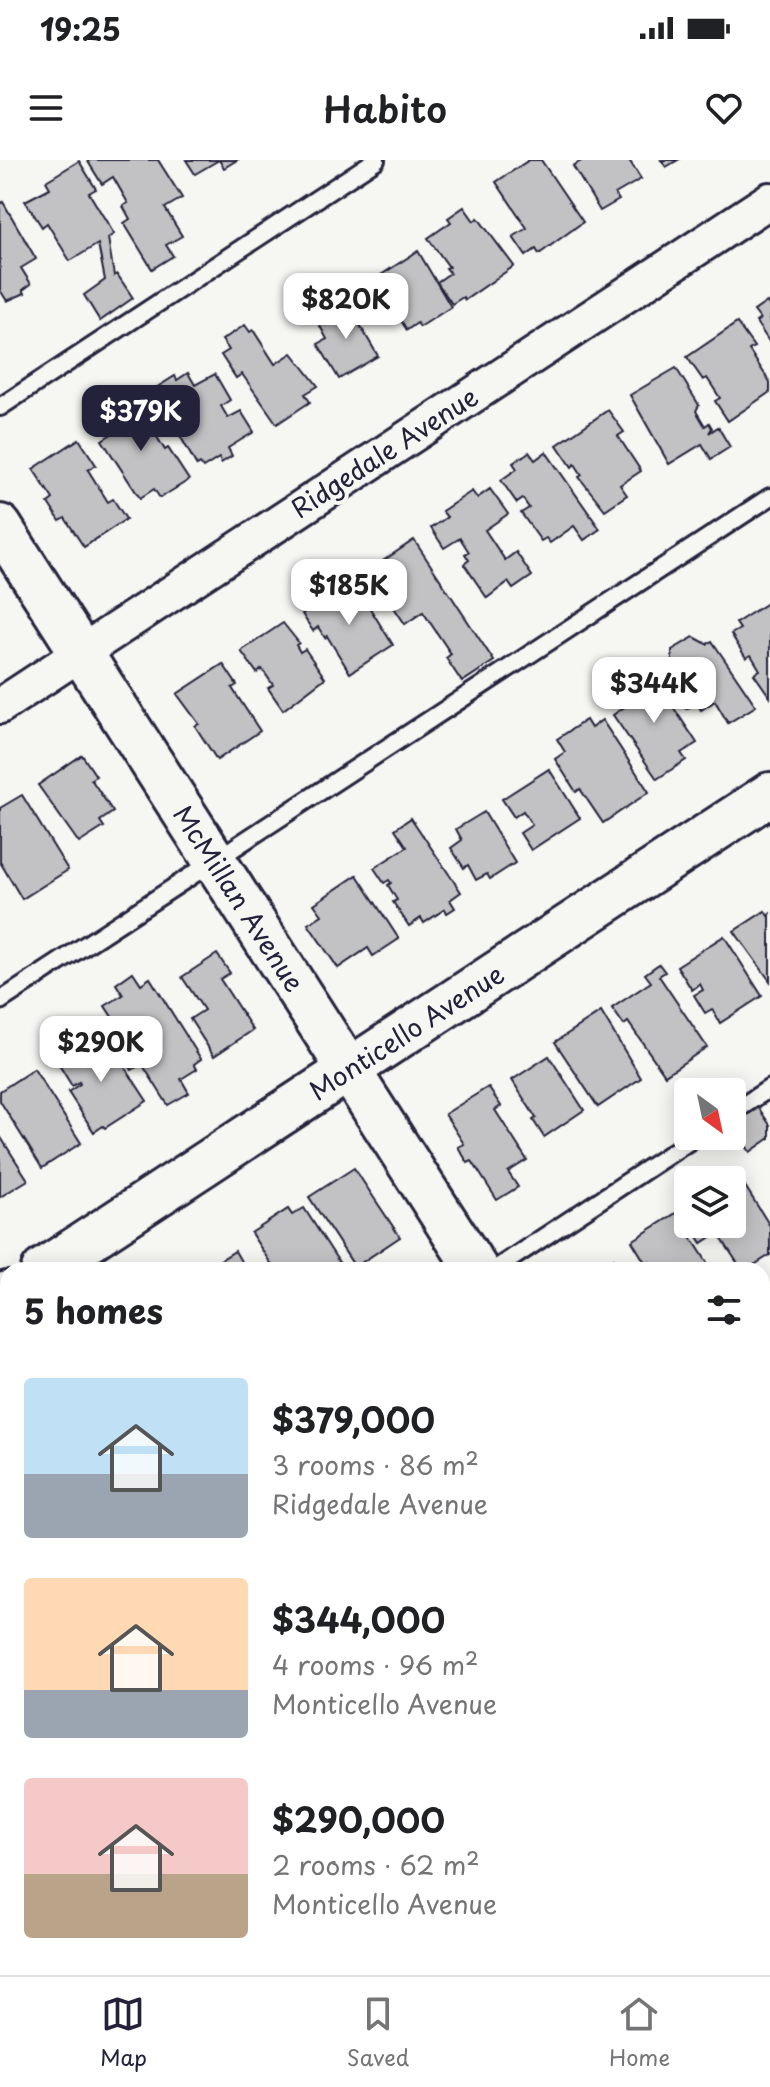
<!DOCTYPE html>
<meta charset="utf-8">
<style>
:root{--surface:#fff;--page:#f2f2f2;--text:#202124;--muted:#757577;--line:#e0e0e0;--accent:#22223b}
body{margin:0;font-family:"Playpen Sans",sans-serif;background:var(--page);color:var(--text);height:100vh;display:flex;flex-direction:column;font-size:30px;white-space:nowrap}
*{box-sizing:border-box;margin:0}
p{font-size:26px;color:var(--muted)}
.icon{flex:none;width:44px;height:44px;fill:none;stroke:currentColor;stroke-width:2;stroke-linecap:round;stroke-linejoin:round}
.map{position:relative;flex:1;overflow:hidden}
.panel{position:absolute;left:0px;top:1102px;width:770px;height:714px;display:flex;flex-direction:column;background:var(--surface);border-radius:24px 24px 0 0;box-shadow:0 4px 20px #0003}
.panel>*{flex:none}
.needle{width:52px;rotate:147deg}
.controls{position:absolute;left:674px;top:918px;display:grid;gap:16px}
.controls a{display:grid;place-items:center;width:72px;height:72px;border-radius:8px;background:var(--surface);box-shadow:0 4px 20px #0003;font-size:40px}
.price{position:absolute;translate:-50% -68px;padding:0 18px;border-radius:16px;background:#fff;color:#222;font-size:26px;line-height:52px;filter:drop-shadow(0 2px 4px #0008)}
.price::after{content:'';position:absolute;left:50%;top:48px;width:24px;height:18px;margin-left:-12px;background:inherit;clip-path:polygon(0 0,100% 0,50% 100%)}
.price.current{background:var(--accent);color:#fff}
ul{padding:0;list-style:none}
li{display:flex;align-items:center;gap:24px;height:200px;padding:0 24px}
li span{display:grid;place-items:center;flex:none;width:224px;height:160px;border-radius:8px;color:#555}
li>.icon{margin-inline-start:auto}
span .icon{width:96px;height:96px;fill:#fffc;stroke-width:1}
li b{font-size:34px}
h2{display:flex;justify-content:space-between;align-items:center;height:96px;padding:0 24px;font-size:34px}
.status{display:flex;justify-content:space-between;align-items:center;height:56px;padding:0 40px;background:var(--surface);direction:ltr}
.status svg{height:22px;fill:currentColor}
header{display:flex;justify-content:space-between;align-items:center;height:104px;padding:0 24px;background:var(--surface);font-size:36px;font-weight:600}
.dock{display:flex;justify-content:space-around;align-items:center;height:112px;border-top:2px solid var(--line);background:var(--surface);font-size:22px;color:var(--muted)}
.dock a{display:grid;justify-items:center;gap:4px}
.dock .current{color:var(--accent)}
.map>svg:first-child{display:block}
</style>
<div class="status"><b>19:25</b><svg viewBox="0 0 49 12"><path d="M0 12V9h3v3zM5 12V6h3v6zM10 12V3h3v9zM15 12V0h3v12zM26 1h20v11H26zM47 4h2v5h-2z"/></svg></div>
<header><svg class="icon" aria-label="menu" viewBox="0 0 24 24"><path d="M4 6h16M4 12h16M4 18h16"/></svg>Habito<svg class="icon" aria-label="heart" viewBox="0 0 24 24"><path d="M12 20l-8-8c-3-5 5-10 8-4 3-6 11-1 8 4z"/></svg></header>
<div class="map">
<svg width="770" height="1815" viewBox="0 0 770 1815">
<rect width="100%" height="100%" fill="#f6f6f2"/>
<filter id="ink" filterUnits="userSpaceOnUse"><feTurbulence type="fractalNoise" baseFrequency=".0125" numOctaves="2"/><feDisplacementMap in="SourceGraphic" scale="16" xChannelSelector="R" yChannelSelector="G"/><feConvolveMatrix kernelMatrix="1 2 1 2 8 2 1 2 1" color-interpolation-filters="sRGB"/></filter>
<g filter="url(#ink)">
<g fill="#c2c2c4" stroke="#22223b" stroke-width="2">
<path d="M87,0H158L182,38L165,48L182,76L166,85L173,96L152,109L124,63L130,59L123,46L128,43L113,17L102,24Z"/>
<path d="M186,0H237L224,8L219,0L195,14Z"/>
<path d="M529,0H541L583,62L539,94L536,89L526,96L513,77L527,68L496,22Z"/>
<path d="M583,0H629L641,19L615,34L619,40L600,51L573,6Z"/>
<path d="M661,0H678L666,7Z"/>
<path d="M79,1L96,29L89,33L114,74L108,78L114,116L117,114L133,138L100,161L84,135L105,120L98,84L70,101L47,63L42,67L25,41L50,28L46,21Z"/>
<path d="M3,42L36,99L21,108L31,124L23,130L25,133L7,141L0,130V44Z"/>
<path d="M464,47L474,61L478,58L514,106L465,140L463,137L452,144L437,122L450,113L446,108L449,107L428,78L451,62L448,58Z"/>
<path d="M418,91L451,147L420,167L417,163L407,170L389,142L376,151L361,128Z"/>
<path d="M350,138L362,159L358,162L378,196L339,219L318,184L327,179L320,166L336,156L332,149Z"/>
<path d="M767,142L770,147V183L756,162L760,159L754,151Z"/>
<path d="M737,163L754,187L749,190L770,222V232L728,261L715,241L720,238L707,218L703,220L687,197Z"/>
<path d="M245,165L250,172L253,170L275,204L292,193L318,226L305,234L310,242L277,264L242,214L236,218L221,195L229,190L222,180Z"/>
<path d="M676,208L699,245L696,251L705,266L709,263L712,268L709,273L718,267L730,287L711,299L702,284L669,304L630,235Z"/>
<path d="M188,213L195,225L215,214L230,240L221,246L228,258L241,251L254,272L228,288L232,296L221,303L219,298L203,308L200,304L197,306L154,229L175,216L177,220Z"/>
<path d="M121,240L133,256L141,251L165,290L168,288L189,320L160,338L154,329L140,338L102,280L113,273L101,253Z"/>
<path d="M608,250L624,272L618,276L641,311L620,325L627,335L605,350L579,317L582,315L575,304L572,307L557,285Z"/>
<path d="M79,279L96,305L88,310L108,342L113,339L126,359L84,387L65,358L60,361L48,343L53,339L33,309Z"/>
<path d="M529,292L535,300L546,292L600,369L584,380L574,366L550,383L546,378L541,381L521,353L529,348L523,339L517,343L501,320L517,309L513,303Z"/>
<path d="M490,329L508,354L485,370L505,400L516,392L532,416L513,429L508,422L487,438L464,404L469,400L465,394L469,392L460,378L444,388L431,368L447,357L442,351L472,331L477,338Z"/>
<path d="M414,380L494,501L462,522L446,498L451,494L423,452L405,464L389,440L393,437L387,427L380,431L368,411Z"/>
<path d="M354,423L393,485L350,513L327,476L325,478L318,467L313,471L302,454L336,430L338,433Z"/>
<path d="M770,441V537L754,514L760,510L751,495L746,498L731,474L740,469L736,463Z"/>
<path d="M283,463L299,483L296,485L300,492L305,489L325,518L283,550L268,528L273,525L262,509L257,513L241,491Z"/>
<path d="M694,477L707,484L712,481L756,546L728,563L715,541L701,550L697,543L686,549L673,527L677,525L667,509L672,506V490Z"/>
<path d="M644,503L697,583L681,593L686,600L657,619L613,555L641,535L627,514Z"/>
<path d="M223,504L237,525L232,528L260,571L217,600L195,566L199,564L177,534Z"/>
<path d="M586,560L591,568L602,560L649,632L603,663L580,629L576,632L555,599L565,592L557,579Z"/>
<path d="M82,595L96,616L91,619L113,652L100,661L104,667L79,683L38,625Z"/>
<path d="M549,609L580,658L531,690L520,673L532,665L523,651L514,657L502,639Z"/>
<path d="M22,635L68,710L22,739L0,702V648Z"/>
<path d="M484,652L515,703L490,719L487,714L476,720L468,705L464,708L451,688L462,680L456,669Z"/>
<path d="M411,658L461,732L450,740L455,748L447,753L445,749L424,763L421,758L409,766L393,742L397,740L388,725L391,723L389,720L384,723L374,708L407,687L395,669Z"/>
<path d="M357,715L399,779L373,796L368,788L338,808L308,764L322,755L314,744Z"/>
<path d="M765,751L768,756L770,754V821L734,771Z"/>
<path d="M724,776L762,836L720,863L712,849L705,853L694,835L703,830L700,824L692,830L677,806Z"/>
<path d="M217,794L230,813L220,819L253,870L214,896L190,859L204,850L182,817Z"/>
<path d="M659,804L665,812L659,816L707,887L665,915L628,862L624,865L612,848L651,822L645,814Z"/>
<path d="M133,812L141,824L150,818L201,899L194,904L197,909L181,919L189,933L168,945L142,904L132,910L117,886L127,880L105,846L123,835L116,824Z"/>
<path d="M601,852L641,918L598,947L555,882Z"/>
<path d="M102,872L147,941L105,968L103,966L94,972L68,932L80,924L79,922L72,926L59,905L70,898L68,895Z"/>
<path d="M549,896L584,950L544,977L533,960L536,958L512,920Z"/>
<path d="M34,909L81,983L42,1008L0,941V931Z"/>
<path d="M488,927L501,946L495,950L527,1000L508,1012L518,1027L497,1040L472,1001L468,1003L458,987L464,984L445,954Z"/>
<path d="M758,947L770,965V978L750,992L733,965Z"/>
<path d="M0,976L28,1020L0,1037Z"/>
<path d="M354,1008L400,1077L355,1107L309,1037Z"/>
<path d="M740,1018L770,1066V1095L746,1110H742L718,1073L702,1083L690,1064H732V1023Z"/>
<path d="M304,1048L344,1110H275L251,1073L288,1049L292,1055Z"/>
<path d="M676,1053L712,1110H654L649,1102L646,1104L632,1081Z"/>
<path d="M235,1091L246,1110H204Z"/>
<path d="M614,1098L622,1110H594Z"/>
<path d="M3,1242L8,1246L7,1331L0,1320V1244Z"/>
<path d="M762,1344L770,1356V1370L766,1372L770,1377V1432L762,1419Z"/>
<path d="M4,1527L8,1534V1597L0,1603V1529Z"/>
<path d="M20,1808H81L86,1815H25Z"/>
<path d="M326,1808H375L380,1815H324L321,1811Z"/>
<path d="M399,1808H471L461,1815H404Z"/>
</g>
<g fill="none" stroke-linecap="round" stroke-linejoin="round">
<g stroke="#22223b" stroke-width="22">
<g id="service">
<path d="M0,247L376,0"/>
<path d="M0,841L770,337"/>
<path d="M732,953L770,928"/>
<path d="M494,1110L697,976"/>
<path d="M0,1432L8,1427"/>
<path d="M762,1457L770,1452"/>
<path d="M216,1815L227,1808"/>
</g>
</g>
<g stroke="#22223b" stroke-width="40">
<g id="minor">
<path d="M0,546L770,40"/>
<path d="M762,1194L770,1189"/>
<path d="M0,1693L8,1688"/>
<path d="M762,1715L770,1710"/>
<path d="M609,1815L619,1808"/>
</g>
</g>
<g stroke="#22223b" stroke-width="48">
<g id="tertiary">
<path d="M0,366L477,1110"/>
<path d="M43,1110L770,634"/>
<path d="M0,1138L8,1133"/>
<path d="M762,1551L770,1563"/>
</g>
</g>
<use href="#service" stroke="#f6f6f2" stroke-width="16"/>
<use href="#minor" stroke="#f6f6f2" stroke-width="34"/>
<use href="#tertiary" stroke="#f6f6f2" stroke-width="42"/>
</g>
</g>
<g text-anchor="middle" stroke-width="8" stroke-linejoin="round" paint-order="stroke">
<g font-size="26" fill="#22223b" stroke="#f6f6f2">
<text transform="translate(385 293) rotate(-33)" y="9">Ridgedale Avenue</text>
<text transform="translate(238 739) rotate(57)" y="9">McMillan Avenue</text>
<text transform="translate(407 873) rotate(-33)" y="9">Monticello Avenue</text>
</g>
</g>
</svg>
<div class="controls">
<a><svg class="needle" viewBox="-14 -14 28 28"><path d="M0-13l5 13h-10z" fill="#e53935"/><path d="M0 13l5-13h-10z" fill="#757577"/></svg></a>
<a><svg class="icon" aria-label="layers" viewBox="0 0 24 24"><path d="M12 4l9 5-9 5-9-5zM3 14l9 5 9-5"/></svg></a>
</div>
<b class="price" style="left:346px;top:181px">$820K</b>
<b class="price current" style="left:141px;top:293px">$379K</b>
<b class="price" style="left:349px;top:467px">$185K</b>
<b class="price" style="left:654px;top:565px">$344K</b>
<b class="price" style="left:101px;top:924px">$290K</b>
<section class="panel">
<h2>5 homes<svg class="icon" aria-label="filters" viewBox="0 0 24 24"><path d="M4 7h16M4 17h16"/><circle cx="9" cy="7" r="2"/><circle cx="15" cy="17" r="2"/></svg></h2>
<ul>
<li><span style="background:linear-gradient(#bfe0f5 60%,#9aa5b1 0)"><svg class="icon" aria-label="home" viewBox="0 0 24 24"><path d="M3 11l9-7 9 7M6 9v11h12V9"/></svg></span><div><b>$379,000</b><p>3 rooms · 86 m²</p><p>Ridgedale Avenue</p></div></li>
<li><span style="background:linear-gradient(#ffd9b3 70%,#9aa5b1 0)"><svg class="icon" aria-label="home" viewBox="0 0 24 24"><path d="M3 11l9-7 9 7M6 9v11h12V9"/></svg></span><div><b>$344,000</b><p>4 rooms · 96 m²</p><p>Monticello Avenue</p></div></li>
<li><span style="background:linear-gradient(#f6c9c9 60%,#b9a48a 0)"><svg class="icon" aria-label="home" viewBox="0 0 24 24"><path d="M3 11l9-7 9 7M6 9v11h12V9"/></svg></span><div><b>$290,000</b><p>2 rooms · 62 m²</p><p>Monticello Avenue</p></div></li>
</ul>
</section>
</div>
<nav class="dock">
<a class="current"><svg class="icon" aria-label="map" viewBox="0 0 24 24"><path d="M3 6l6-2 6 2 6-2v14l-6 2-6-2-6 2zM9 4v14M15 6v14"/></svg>Map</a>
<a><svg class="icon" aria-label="saved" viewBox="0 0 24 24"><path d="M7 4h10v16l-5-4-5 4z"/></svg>Saved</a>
<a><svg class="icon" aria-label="home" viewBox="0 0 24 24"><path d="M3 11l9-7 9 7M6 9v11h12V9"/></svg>Home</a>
</nav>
